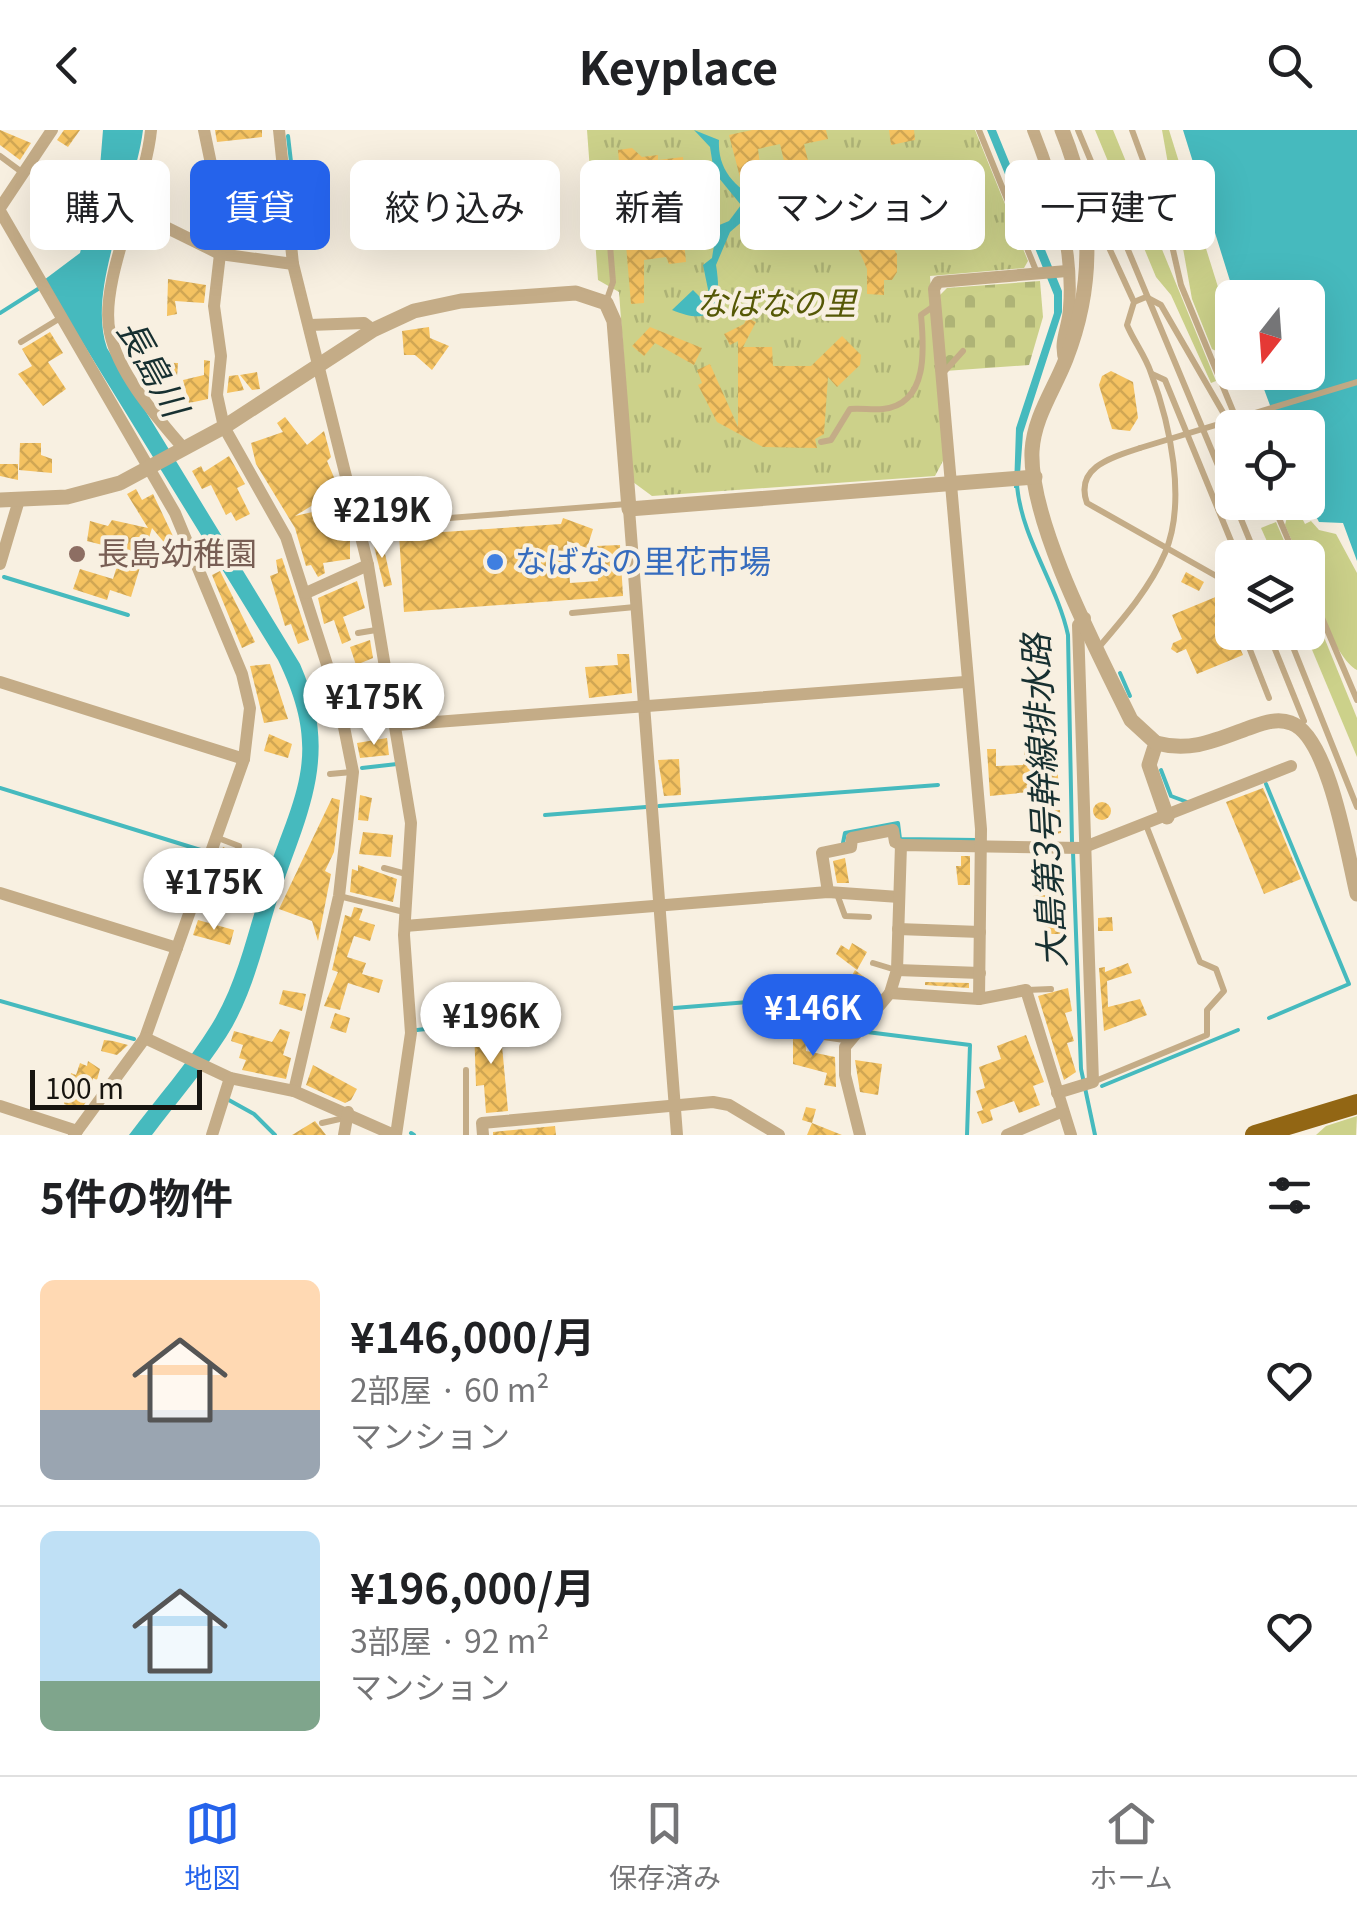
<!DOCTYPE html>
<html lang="ja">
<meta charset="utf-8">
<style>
:root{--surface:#fff;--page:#f2f2f2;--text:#202124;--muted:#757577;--line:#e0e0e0;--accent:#2563eb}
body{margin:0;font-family:Georgia,"Noto Sans JP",serif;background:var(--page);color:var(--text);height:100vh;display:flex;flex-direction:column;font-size:38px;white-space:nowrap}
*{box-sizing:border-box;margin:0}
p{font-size:32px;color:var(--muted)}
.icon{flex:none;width:55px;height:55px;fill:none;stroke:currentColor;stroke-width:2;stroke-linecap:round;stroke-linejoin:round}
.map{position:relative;height:1005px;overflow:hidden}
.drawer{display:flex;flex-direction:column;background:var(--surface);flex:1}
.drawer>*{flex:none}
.hud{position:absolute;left:30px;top:30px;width:1298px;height:90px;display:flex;gap:20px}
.needle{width:65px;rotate:197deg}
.tools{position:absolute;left:1215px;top:150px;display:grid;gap:20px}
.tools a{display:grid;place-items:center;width:110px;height:110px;border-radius:15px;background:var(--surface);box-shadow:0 10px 40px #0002;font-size:50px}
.scale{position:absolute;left:30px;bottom:25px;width:172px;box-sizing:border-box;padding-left:10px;border:5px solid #181510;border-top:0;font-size:28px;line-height:35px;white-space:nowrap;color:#181510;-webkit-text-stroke:8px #f8f0e1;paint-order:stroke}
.price{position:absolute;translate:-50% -85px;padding:0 22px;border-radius:35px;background:#fff;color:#222;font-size:32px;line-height:65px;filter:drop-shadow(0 2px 5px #0008)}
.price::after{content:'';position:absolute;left:50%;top:60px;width:30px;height:22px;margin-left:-15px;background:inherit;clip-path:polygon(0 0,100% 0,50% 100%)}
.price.selected{background:var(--accent);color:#fff}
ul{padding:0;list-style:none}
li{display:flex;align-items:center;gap:30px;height:250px;padding:0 40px}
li+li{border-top:2px solid var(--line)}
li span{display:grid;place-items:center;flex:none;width:280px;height:200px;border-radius:15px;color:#555}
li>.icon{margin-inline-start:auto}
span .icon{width:120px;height:120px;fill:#fffc;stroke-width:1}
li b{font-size:42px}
h2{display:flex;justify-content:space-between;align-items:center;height:120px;padding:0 40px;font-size:42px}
.pill{padding:0 35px;border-radius:15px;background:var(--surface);box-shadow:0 10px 40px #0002;font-size:35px;line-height:90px}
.pill.selected{background:var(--accent);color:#fff}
header{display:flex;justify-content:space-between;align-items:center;height:130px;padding:0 40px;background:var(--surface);font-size:45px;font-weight:700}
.dock{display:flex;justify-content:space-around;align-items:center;height:140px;border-top:2px solid var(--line);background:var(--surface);font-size:28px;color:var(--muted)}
.dock a{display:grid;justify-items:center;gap:5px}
.dock .selected{color:var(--accent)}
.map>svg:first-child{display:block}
</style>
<header><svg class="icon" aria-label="back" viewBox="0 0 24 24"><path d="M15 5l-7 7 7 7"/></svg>Keyplace<svg class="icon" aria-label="search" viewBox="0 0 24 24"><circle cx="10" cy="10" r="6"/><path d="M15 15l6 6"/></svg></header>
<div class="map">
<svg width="1357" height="1005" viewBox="0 0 1357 1005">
<defs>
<pattern id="cemetery-stones" width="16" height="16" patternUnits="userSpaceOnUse" patternTransform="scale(2.5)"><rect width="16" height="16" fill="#ccd18a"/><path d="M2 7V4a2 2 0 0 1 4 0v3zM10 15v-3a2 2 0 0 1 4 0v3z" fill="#aeb376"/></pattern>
<pattern id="park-tufts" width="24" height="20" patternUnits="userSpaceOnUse" patternTransform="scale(2.5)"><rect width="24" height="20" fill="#ccd18a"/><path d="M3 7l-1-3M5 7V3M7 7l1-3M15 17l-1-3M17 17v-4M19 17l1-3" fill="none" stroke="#aeb376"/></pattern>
<pattern id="building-cross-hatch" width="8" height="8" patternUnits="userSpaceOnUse" patternTransform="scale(2.5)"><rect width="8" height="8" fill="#f4c261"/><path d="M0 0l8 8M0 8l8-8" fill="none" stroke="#d0a653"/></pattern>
</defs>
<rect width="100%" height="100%" fill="#f8f0e1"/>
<g fill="#ccd18a">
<path d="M1095,0H1113L1216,251L1211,253L1171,165L1156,147Z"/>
<path d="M1162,0H1169L1223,173L1232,186V229L1212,219L1192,169Z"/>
<path d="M1299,382L1305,394L1311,391L1319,400L1336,404L1357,443V540C1334,528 1308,453 1308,428L1299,427L1285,395L1287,387Z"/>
<path d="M1276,392L1291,427H1274L1261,398Z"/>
<path d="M1308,468L1357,588V627L1305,503Z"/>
<path d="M1357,986L1356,1005H1316L1326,996Z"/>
</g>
<path fill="url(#cemetery-stones)" d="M1040,151L1043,187L1029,235L945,241L940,165L947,158Z"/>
<path fill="url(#park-tufts)" d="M587,0H975L1028,131L1024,138L930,146L944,329L935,346L652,366L633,352L619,162L598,150Z"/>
<g fill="#46babe">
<path d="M103,0H143C135,65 86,157 107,218L300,534C342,630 304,687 275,777C262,820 251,868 226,907C204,941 176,973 152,1005H129C156,969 188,933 212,894C239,850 248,798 265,750C296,661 324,624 278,530L44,150L80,123L100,37Z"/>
<path d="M694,0L719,10C717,46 743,63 771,76L761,84L752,83L730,102L716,135C722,172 717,199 672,180L693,160L705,172L710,169L703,135L712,128L717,96L729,91L741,75L714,42L710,17Z"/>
<path d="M987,0H996L1062,161V182L1023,303L1019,358H1014L1016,298L1054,183V165Z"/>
<path d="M1183,0H1357V431L1343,393L1319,392L1308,371V298L1278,297L1258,243L1308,242V168L1235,167Z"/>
</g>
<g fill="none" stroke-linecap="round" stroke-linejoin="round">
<g stroke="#46babe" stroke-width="4">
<path d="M288,6L301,118"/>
<path d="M0,183L38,159"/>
<path d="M1017,356C1022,409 1057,454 1068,505L1072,712"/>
<path d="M4,447L128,485"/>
<path d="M1120,543L1130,566"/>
<path d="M362,638L397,634"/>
<path d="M1161,640L1171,666L1187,672"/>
<path d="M1266,654L1349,854L1269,888"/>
<path d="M0,658L207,722"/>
<path d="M659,676L938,655"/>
<path d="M545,685L646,677"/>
<path d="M843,713L845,703L898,693L900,709L976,710"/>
<path d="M1073,722L1081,939L1095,1005"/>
<path d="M0,871L134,909"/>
<path d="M674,878L799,868L853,895"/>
<path d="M417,900L504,890"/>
<path d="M867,902L970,915L967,1005"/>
<path d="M1102,956L1238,900"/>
<path d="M227,969L254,984L275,1005"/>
<path d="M411,1003L414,1005"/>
</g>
</g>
<g fill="url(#building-cross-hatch)">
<path d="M0,0L31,13L20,30L0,15Z"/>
<path d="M64,0H80L68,17L57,10Z"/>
<path d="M215,0H262V7L217,12Z"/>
<path d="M752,0H826L828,9L804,14L810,39L787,44L780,14L758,19L762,50L742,55L729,5Z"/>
<path d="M889,0H914L915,10L891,15Z"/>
<path d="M632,18L642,27L658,25V30L683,27L684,41L677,42L679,59L683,68L688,67L691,92L704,90L706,109L684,111L686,132L669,134L666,127L644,130V173L631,174L618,20Z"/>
<path d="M44,30L71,46L62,59L37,41Z"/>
<path d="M871,30L895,63L858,88L848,73L858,65L863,49L857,39Z"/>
<path d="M236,73L238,90L256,88L258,106L229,108L227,74Z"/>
<path d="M884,104L897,124V142L892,150H884V165L867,164V139L858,118Z"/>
<path d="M168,149L206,155L204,173L175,171L177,184L167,186Z"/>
<path d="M747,188L756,192L743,217H772L773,236H811L842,206L861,225L860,235L837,257L828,247L824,304L815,309L817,318L763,317L717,292L698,255L702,253L697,240L710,234L738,297V211L730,215L724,204L744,194Z"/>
<path d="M429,197L430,208L449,216L432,240L415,225H404L403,212L402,201Z"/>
<path d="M650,197L702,218L694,235L655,213L644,226L632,216Z"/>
<path d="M50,202L63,223L48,232L66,259L43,276L18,244L32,236L22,219Z"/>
<path d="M204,230L210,231L208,269L189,273L183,250L204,245Z"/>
<path d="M142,232L178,233L177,247L141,246Z"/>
<path d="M1111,241L1133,252L1138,288L1130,301L1112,299L1099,255L1102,246Z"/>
<path d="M257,242L260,259L252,260L240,245Z"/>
<path d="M238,245L244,260L227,263L229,246Z"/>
<path d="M285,287L307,315L324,301L331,327L327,331L339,359L295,386L343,375L350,403V429L323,433L325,443L318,447L311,435L306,436L295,398L256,334L251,313L283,302L277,293Z"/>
<path d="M20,313H41V325L52,329V343L19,340Z"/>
<path d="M229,326L245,354L237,358L250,384L236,391L231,382L226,385L211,355L202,359L192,341L201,336L204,342Z"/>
<path d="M0,334H18V350L0,346Z"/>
<path d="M136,359L142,370L153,364L182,425L178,429L152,398L131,467L110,460L107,470L73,459L80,439L113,449L122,420L87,411L90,391L108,396L112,390L148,398L127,364Z"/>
<path d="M563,388L593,399L587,418L567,411L570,453L598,451L596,416L620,415L623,466L404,482L399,405L561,394Z"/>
<path d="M381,406L392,455L384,457L372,408Z"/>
<path d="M282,428L309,510L298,514L291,494L285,496L270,446L278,443L276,430Z"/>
<path d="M220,441L255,512L242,518L212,445Z"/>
<path d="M1186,442L1204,452L1199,461L1181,452Z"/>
<path d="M357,451L365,478L343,487L351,510L342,514L334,490L324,494L318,468Z"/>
<path d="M1218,466L1243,525L1197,544L1186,519L1177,523L1171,519L1173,513L1182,509L1172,485Z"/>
<path d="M370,510L373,528L356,535L350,517Z"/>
<path d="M617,524H629L632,563L589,568L585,537L618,535Z"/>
<path d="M270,534L288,589L264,593L250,536Z"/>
<path d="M347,544L354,569L380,566L382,580L359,585L357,581L351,582L341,546Z"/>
<path d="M269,604L292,614L288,628L264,621Z"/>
<path d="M387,608L389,625L360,628L357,613Z"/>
<path d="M987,619H996V636L1023,635L1025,620L1056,621L1059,659L990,666Z"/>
<path d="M679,629L681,665L664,666L658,630Z"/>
<path d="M1263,658L1301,749L1264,764L1226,672Z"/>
<path d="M360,665L372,668L368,691L358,690Z"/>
<path d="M332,668L340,670L334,722L325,741L331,744L318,811L312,791L279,779Z"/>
<circle cx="1102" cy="681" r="9"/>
<path d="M1060,680L1061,703L1047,706L1043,681Z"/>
<path d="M363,702L393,705L391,727L359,724Z"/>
<path d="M223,717L230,720L223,748L252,761L245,775L209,758Z"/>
<path d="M961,726H970V755H958L956,736H961Z"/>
<path d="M845,728L849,753H837L833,731Z"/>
<path d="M358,735L397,749L393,772L350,762L352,739L358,741Z"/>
<path d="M1062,764V804H1051L1034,780L1033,766Z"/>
<path d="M354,777L363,779L359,790L375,795L370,811L354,806L347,827L366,833L362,844L383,850L379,863L348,853L340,880L324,876L338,842L332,840L345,785L351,787Z"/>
<path d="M1112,787L1113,801H1098V788Z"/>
<path d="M198,790L234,800L230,815L193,805Z"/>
<path d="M852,813L867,822L857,840L836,824L841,815L849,820Z"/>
<path d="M1128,833L1132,843L1107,851L1108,877L1140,869L1147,885L1104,901L1099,838L1105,837V842Z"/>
<path d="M855,840L876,856L869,871L845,858Z"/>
<path d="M925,852L969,853V858L925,855Z"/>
<path d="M1068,858L1072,881L1065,883L1074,911L1067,913L1076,942L1064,950L1038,866Z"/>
<path d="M283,860L306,864L302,881L279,874Z"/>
<path d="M335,883L350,888L346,903L330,898Z"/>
<path d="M500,894L508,981L486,983L484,955L476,956L474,896Z"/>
<path d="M280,899L290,902L283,925L291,928L286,949L242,940L246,930L239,928L243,915L231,911L234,901L272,912Z"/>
<path d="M793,901L805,904L806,921L835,927L836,957L824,955L827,943L793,934Z"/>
<path d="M1026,905L1044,952L1033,956L1040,975L1019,983L1014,971L990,980L993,990L982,994L977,982L983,980L976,961L985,958L979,937L1001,929L997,916Z"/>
<path d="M104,910L113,911L128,915L117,925L101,921Z"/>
<path d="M855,930L882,934L878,965L860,962Z"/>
<path d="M88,931L100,939L97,950L93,948L89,968L81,979L64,974L71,943L76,945L80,933L87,936Z"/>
<path d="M313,935L357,959L351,970L345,973L306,955Z"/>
<path d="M806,977L816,979L812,993L842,1005H807L812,993L802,990Z"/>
<path d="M315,991L326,1005H292Z"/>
<path d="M555,996L556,1005H493V1002Z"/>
</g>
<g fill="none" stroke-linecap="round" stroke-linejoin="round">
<g stroke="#c4ac87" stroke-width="6">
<path d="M979,0L1037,143"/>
<path d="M1078,0L1232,369"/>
<path d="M1132,0L1168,98L1181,155L1240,298"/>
<path d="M0,26L23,43"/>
<path d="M606,66L613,152L606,172"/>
<path d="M1088,72L1134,172L1127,195C1134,212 1145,225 1151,243C1170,294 1187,371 1165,423C1150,458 1123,489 1099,517"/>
<path d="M1134,172L1146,167L1161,175L1232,298"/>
<path d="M21,212L62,187"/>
<path d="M944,242L963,221"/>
<path d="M1152,244L1165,250L1238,428"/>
<path d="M821,312L831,310L850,279C861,278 872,280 883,279C929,274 924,217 921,185L934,176"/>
<path d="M1140,318C1113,327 1074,337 1087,373L1218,447L1232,476"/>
<path d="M1234,372L1257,428"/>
<path d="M1272,372L1296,428"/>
<path d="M360,395L627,374"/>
<path d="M1308,455L1357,570"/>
<path d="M572,483L635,477"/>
<path d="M1243,502L1269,568"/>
<path d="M1268,502L1304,591"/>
<path d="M1287,502L1357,677"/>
<path d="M358,503L376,500"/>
<path d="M360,592L393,584"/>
<path d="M330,644L352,642"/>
<path d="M218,708L239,716L229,746"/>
<path d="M384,738L406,744"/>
<path d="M837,764L845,786L869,787"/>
<path d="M339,766L404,782"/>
<path d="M873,833L896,840"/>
<path d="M1027,860L1051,859"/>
<path d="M817,906L851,911"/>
<path d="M466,940V1005"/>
<path d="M1093,952L1207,905V880L1224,861L1216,839L1200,832L1146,695"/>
<path d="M322,993L344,988"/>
</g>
<g stroke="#c4ac87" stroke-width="12">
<path d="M151,0C146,57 98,153 110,203C119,245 157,287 184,319"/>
<path d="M204,0L215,53L220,124L214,176L221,226L217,265L224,297L286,407L339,572L353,642L339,766L294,961"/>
<path d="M279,0L293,134L368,435L411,693L404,805L411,903L396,1005"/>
<path d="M1033,0C1055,55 1074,118 1069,178C1068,199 1058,211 1065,232"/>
<path d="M0,78L52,0"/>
<path d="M0,81L175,383L242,544L250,578L244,629L145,908L74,1005"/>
<path d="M133,81L220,124L293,134"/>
<path d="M310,195L364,193L373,200"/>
<path d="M629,379L677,1005"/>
<path d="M0,434L19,370"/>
<path d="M306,463L368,435"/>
<path d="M0,552L244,629"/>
<path d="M396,595L965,552"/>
<path d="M828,762L822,723L851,717L852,708L893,700L895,712L901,715"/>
<path d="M0,763L177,818"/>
<path d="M405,796L828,762L899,767"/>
<path d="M898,799L980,802"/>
<path d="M897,840L980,843"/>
<path d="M890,863L897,840L901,715L1082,718L1291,636"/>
<path d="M979,869L1026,860L1071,1005"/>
<path d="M145,908L230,948L294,961L394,1005"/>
<path d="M1057,963L1093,952L1078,495L1085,488"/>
<path d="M0,976L77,1001"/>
<path d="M212,1005L230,948"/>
<path d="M344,1005L348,982"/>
<path d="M483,1005L482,993L713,972L729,975L779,1005"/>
<path d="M860,1005L845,945V917L890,863L979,869L981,699L934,159L938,152L1067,141"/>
<path d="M1007,1005L1063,981"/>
</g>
<g stroke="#c4ac87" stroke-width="15">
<path d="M1062,0C1093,76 1096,152 1066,229C1054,260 1034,287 1032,321C1029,393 1099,524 1131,590L1156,613L1149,635L1167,687"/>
<path d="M0,370L67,367L120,353L224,297L373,200L414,181L461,171L576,163L606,173L614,191L629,379L1035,347"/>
<path d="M1156,613C1190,622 1214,611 1246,599C1261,594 1276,587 1291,593C1329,606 1348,727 1357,764"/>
</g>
<path stroke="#926614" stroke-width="20" d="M1255,1005L1357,974"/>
<path stroke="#c4ac87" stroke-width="6" d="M1140,318L1357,252"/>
</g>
<circle fill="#8d6e63" stroke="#f8f0e1" stroke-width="4" cx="77" cy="424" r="10"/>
<circle fill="#3f7fe0" stroke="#f8f0e1" stroke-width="4" cx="495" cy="432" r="10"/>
<g text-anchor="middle" stroke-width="8" stroke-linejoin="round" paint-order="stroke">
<g font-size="32" font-style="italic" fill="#555806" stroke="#f8f0e1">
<text x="776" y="185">なばなの里</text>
</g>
<g font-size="32" fill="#785e54" stroke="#f8f0e1" text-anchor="start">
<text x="97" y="435">長島幼稚園</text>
</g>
<g font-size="32" fill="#366cbe" stroke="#f8f0e1" text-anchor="start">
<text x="515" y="443">なばなの里花市場</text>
</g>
<g font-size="35" font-style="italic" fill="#173031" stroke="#f8f0e1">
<text transform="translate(152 238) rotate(61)" y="12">長島川</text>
<text transform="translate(1045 671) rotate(-93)" y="12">大島第3号幹線排水路</text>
</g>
</g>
</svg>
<div class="tools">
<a><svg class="needle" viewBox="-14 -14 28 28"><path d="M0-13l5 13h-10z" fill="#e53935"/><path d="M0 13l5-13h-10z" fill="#757577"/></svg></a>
<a><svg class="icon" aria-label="locate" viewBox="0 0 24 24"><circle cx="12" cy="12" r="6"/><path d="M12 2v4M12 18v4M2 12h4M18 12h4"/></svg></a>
<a><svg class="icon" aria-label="layers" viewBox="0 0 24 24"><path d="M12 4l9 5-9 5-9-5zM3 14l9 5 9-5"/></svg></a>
</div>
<div class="scale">100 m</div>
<b class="price" style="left:382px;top:431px">¥219K</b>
<b class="price" style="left:374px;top:618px">¥175K</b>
<b class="price" style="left:214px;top:803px">¥175K</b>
<b class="price selected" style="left:813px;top:929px">¥146K</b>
<b class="price" style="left:491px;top:937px">¥196K</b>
<div class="hud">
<a class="pill">購入</a>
<a class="pill selected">賃貸</a>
<a class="pill">絞り込み</a>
<a class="pill">新着</a>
<a class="pill">マンション</a>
<a class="pill">一戸建て</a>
</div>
</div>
<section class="drawer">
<h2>5件の物件<svg class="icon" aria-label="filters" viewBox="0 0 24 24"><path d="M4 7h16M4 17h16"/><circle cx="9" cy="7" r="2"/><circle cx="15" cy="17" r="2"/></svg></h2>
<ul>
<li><span style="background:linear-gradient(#ffd9b3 65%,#9aa5b1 0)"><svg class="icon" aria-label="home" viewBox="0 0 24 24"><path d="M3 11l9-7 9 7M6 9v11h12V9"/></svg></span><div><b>¥146,000/月</b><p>2部屋 · 60 m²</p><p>マンション</p></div><svg class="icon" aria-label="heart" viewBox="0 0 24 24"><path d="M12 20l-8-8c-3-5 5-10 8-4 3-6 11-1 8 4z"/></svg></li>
<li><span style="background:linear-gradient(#bfe0f5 75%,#7fa58c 0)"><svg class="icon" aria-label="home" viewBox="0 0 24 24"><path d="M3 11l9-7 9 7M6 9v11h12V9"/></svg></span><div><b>¥196,000/月</b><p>3部屋 · 92 m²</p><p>マンション</p></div><svg class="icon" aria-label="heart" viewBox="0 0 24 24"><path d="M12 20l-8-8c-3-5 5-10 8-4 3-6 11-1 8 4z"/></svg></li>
</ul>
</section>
<nav class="dock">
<a class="selected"><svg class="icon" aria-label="map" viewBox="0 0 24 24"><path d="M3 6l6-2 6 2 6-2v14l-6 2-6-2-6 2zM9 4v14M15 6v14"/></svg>地図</a>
<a><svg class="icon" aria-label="saved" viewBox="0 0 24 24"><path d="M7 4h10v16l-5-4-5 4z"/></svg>保存済み</a>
<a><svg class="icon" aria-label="home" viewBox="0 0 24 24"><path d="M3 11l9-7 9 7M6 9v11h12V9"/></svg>ホーム</a>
</nav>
